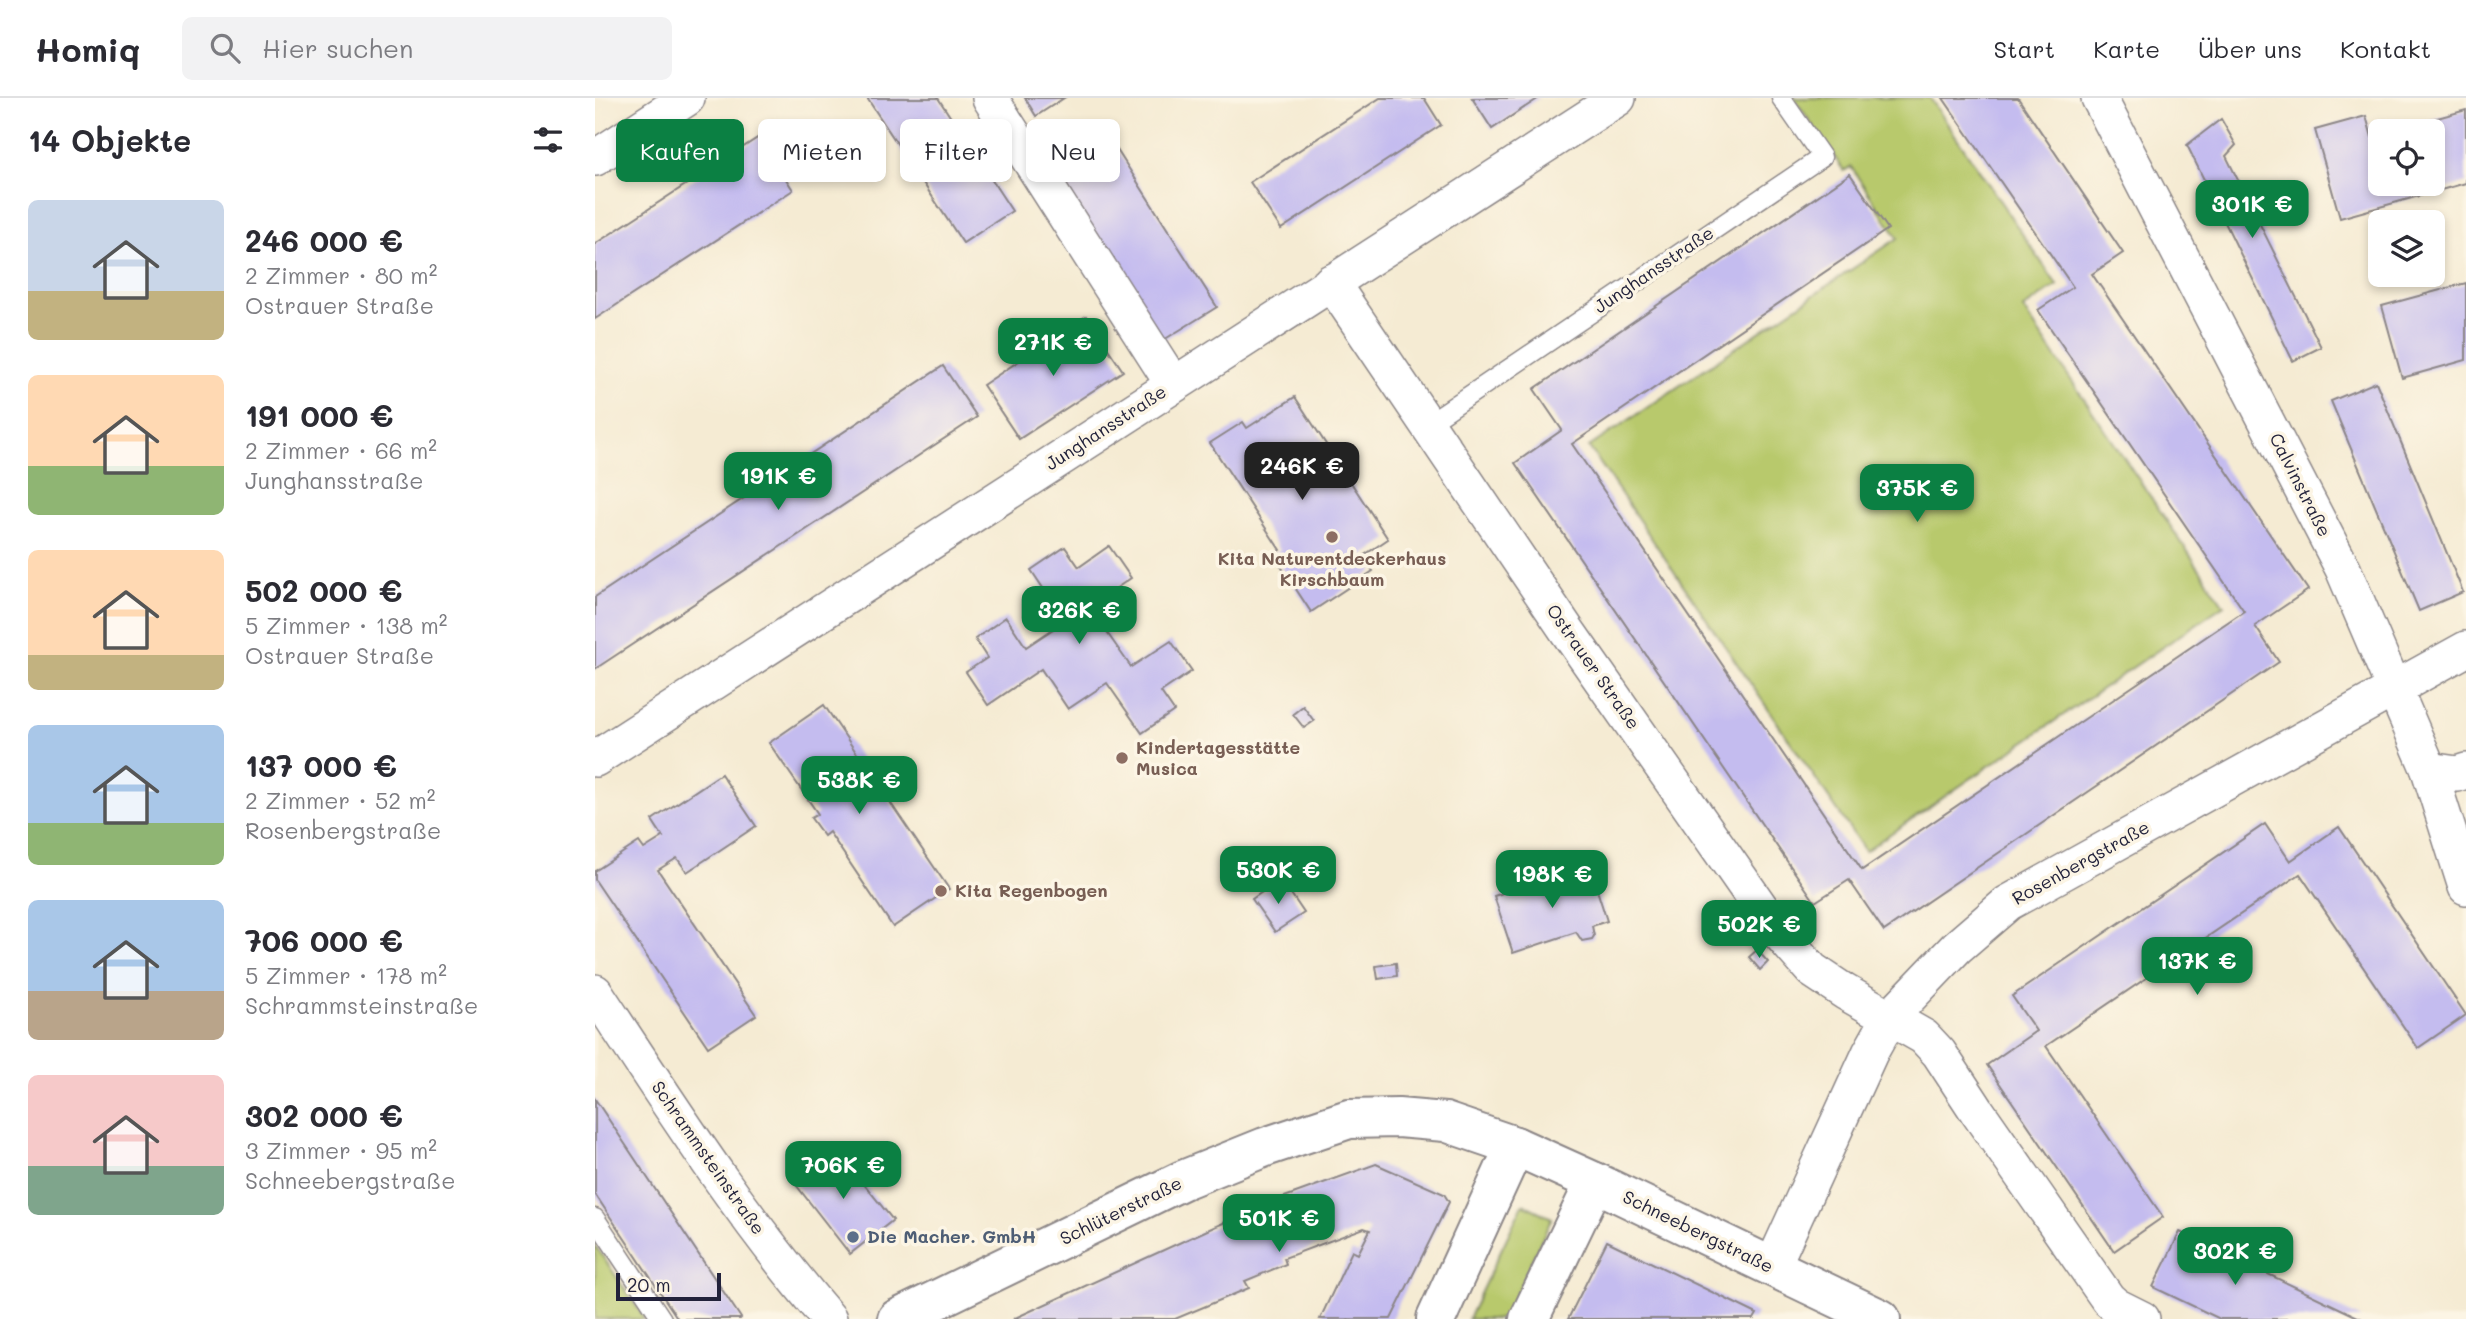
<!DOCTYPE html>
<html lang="de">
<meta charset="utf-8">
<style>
:root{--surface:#fff;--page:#f2f2f3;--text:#2b2b33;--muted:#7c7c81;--line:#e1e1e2;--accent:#0b8043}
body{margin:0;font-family:Mali,sans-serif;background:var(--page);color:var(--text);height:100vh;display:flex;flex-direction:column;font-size:26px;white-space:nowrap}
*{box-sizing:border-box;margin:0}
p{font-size:23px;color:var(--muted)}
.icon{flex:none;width:38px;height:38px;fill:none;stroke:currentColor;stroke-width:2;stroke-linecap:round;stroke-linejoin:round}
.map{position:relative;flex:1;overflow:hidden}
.side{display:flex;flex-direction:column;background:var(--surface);width:595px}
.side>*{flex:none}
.hud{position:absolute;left:21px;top:21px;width:665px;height:63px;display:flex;gap:14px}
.tools{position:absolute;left:1773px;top:21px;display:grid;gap:14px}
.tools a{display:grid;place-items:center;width:77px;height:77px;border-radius:10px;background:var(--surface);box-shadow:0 4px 10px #0003;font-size:35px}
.scale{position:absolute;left:21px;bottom:18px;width:105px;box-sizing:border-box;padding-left:7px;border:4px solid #22223b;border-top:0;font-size:19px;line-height:24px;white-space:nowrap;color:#22223b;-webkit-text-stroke:5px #fcf5e5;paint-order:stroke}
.price{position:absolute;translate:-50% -60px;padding:0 16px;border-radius:14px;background:var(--accent);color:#fff;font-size:23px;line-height:46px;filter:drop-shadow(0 2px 4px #0008)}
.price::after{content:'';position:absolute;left:50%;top:42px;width:21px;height:16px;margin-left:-10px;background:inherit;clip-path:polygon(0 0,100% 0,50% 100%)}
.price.on{background:#222;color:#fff}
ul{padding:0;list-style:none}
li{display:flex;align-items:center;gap:21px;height:175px;padding:0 28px}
li span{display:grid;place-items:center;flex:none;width:196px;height:140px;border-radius:10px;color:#555}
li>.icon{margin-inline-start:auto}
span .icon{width:84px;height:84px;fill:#fffc;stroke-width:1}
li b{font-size:30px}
h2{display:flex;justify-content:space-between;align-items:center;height:84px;padding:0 28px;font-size:30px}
.pill{padding:0 24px;border-radius:10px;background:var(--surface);box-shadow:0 4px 10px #0003;font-size:24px;line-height:63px}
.pill.on{background:var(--accent);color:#fff}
header{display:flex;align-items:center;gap:42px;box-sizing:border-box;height:98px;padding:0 35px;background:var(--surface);border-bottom:2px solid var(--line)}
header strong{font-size:33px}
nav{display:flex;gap:38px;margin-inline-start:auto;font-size:24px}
.search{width:490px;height:63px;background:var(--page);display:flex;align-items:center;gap:18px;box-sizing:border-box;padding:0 24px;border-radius:10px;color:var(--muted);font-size:26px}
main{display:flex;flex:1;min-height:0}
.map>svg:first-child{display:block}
</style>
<header>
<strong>Homiq</strong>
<div class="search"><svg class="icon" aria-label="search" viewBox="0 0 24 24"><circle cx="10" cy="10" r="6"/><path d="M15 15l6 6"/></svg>Hier suchen</div>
<nav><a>Start</a><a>Karte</a><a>Über uns</a><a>Kontakt</a></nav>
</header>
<main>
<section class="side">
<h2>14 Objekte<svg class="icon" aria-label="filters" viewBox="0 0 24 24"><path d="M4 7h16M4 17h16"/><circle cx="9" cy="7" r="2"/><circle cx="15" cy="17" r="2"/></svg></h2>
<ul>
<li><span style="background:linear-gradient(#c9d6e8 65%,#c2b280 0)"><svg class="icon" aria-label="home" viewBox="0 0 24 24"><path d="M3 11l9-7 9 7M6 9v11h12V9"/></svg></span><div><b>246 000 €</b><p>2 Zimmer · 80 m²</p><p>Ostrauer Straße</p></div></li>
<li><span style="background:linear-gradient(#ffd9b3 65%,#8fb573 0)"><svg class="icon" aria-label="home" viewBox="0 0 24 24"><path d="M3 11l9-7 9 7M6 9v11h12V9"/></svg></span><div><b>191 000 €</b><p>2 Zimmer · 66 m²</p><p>Junghansstraße</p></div></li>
<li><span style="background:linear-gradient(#ffd9b3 75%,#c2b280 0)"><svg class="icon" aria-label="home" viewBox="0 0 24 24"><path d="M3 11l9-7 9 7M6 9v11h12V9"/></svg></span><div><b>502 000 €</b><p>5 Zimmer · 138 m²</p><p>Ostrauer Straße</p></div></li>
<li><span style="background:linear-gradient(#a9c7e8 70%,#8fb573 0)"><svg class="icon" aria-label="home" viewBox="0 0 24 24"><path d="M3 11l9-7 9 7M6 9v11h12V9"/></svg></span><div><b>137 000 €</b><p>2 Zimmer · 52 m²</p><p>Rosenbergstraße</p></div></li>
<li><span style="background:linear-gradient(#a9c7e8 65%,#b9a48a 0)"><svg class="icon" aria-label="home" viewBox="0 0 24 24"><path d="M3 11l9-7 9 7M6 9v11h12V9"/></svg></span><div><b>706 000 €</b><p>5 Zimmer · 178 m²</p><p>Schrammsteinstraße</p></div></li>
<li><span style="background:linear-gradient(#f6c9c9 65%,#7fa58c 0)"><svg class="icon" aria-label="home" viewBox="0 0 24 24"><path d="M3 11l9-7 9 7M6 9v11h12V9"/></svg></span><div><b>302 000 €</b><p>3 Zimmer · 95 m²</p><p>Schneebergstraße</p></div></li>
</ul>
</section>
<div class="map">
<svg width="1871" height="1221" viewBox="0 0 1871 1221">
<rect width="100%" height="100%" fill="#fcf5e5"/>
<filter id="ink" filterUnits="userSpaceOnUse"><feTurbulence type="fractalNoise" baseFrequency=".0143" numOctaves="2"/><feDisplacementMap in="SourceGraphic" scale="14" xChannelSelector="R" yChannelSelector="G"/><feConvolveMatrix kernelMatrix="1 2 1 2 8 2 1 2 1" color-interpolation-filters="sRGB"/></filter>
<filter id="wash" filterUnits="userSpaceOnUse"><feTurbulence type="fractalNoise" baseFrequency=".00686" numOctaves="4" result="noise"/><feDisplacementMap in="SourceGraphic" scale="28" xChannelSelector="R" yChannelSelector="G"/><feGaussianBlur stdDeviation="1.57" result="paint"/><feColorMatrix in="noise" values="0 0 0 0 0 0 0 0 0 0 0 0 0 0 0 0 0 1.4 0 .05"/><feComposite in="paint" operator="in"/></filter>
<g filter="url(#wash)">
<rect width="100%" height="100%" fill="#f5ebd3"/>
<g fill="#b8c96c" stroke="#6d7654" stroke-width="2">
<path d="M1199,0H1335L1462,187L1428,211L1629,507L1270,753L994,349L1303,140L1256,69L1249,73Z"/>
<path d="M928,1106L957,1120L909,1221H873Z"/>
<path d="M0,1147L50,1221H0Z"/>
</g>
<g id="blocks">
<g fill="#c4bcef">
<path d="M272,0H343L417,113L368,145Z"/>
<path d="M430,0H469L441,18Z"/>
<path d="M785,0H829L846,27L686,131L655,84Z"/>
<path d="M877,0H944L897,31Z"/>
<path d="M1348,0H1423L1528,155L1497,176L1713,492L1660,528L1684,564L1289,833L1254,782L1220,804L920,365L967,332L939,291L1255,76L1293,131L977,346L1267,772L1649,513L1443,212L1478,189Z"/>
<path d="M1871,12V85L1745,120L1720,32L1771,18L1777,39L1785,36V86H1838V33L1799,32Z"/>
<path d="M1626,21L1641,47L1631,58L1726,249L1698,263L1592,47Z"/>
<path d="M164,39L198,92L0,221V146Z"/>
<path d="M517,44L622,209L567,243L462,79Z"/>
<path d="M1871,185V262L1807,280L1787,208Z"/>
<path d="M491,218L528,273L424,341L388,287Z"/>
<path d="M348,268L382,319L0,571V499Z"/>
<path d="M1781,284L1868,494L1824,513L1736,303Z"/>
<path d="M700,299L793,441L768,458L778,473L716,514L678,456L685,452L615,345L648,324L652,330Z"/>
<path d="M514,448L536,480L494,509L536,569L576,543L597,573L566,594L579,613L547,635L512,585L473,611L446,571L393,607L371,574L392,560L380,541L411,519L431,549L470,523L436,472L470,449L484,469Z"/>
<path d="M229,607L354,791L298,829L234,734L229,738L216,720L223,716L174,645Z"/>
<path d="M708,608L719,623L709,630L698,616Z"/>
<path d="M126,676L161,728L92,774L82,760L63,772L161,917L113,949L0,782V773L44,744L49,751L68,739L57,722Z"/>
<path d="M1670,726L1695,763L1744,729L1871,917L1823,950L1705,776L1451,948L1568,1119L1519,1153L1392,967L1441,933L1417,898Z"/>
<path d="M994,767L1012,823L997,828L999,838L997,841L987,843L981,834L918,855L899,798Z"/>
<path d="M686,781L709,815L680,834L657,801Z"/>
<path d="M1162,852L1173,864L1165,872L1154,859Z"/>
<path d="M801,865L802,878L783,881L781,868Z"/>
<path d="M0,1001L146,1220L145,1221H83L0,1096Z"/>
<path d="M240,1050L298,1122L255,1156L198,1083Z"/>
<path d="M781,1066L849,1096L854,1104L796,1221H725L757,1153L763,1156L775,1132L769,1130L689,1160L691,1166L650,1183L654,1190L580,1221H418L619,1129L684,1101Z"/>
<path d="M1585,1134L1767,1221H1625L1558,1189Z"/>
<path d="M1012,1143L1162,1216L1159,1221H973Z"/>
</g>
</g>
</g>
<g filter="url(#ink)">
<use href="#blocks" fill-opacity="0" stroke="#8c8687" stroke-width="2"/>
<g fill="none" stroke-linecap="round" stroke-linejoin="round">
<g stroke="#8c8687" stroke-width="21">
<g id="service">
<path d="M832,326L1227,59L1186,0"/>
<path d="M0,1120L67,1221"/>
</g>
</g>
<g stroke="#8c8687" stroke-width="38">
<g id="minor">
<path d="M395,0L578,286"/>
<path d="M1504,0L1748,471L1834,672L1871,789"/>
<path d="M0,60L92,0"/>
<path d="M736,184L973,534L1179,829L1217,872L1250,894L1329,939L1344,955L1382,1013L1513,1201L1521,1208L1547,1221"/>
<path d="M0,661L1023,0"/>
<path d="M1834,672L1862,676L1871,673"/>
<path d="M0,894C74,1006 146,1119 234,1221"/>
<path d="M1177,1169L1275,955L1295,919L1362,849L1413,805L1871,551"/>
</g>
</g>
<g stroke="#8c8687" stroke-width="42">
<g id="tertiary">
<path d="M302,1221L588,1082L670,1049L754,1021L803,1020L850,1024L920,1048L1000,1084L1286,1221"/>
<path d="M841,1221L920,1048"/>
<path d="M934,1221L1000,1084"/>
</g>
</g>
<use href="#service" stroke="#fff" stroke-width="18"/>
<use href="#minor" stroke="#fff" stroke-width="35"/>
<use href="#tertiary" stroke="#fff" stroke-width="38"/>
</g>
</g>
<g fill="#8d6e63" stroke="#fcf5e5" stroke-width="2.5">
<circle cx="737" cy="439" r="7"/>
<circle cx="527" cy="660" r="7"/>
<circle cx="346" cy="793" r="7"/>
</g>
<circle fill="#5c6f8a" stroke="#fcf5e5" stroke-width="2.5" cx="258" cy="1139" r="7"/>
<g text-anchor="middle" stroke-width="7" stroke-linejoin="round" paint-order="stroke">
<g font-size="18" fill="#22223b" stroke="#fcf5e5">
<text transform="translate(1059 172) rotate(-34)" y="6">Junghansstraße</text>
<text transform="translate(511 330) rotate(-33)" y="6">Junghansstraße</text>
<text transform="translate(1705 387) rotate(63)" y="6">Calvinstraße</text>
<text transform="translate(998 569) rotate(55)" y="6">Ostrauer Straße</text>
<text transform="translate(1486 765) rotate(-29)" y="6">Rosenbergstraße</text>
<text transform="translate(113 1060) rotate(55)" y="6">Schrammsteinstraße</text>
<text transform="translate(526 1113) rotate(-26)" y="6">Schlüterstraße</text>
<text transform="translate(1103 1134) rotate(26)" y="6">Schneebergstraße</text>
</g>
<g font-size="18" font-weight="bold" fill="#785e54" stroke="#fcf5e5" text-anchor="start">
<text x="737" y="467" text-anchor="middle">Kita Naturentdeckerhaus<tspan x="737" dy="21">Kirschbaum</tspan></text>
<text x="541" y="656">Kindertagesstätte<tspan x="541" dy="21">Musica</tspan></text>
<text x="360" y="799">Kita Regenbogen</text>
</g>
<g font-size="18" font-weight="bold" fill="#4e5e75" stroke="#fcf5e5" text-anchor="start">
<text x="272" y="1145">Die Macher. GmbH</text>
</g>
</g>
</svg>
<div class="tools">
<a><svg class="icon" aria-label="locate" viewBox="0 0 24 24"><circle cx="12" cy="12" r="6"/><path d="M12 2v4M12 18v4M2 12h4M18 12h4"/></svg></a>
<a><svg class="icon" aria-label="layers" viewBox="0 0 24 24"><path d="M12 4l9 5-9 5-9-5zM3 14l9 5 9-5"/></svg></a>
</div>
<div class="scale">20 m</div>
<b class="price" style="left:1657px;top:142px">301K €</b>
<b class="price" style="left:458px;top:280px">271K €</b>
<b class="price on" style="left:707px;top:404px">246K €</b>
<b class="price" style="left:183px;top:414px">191K €</b>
<b class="price" style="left:1322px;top:426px">375K €</b>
<b class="price" style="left:484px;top:548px">326K €</b>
<b class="price" style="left:264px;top:718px">538K €</b>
<b class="price" style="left:683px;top:808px">530K €</b>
<b class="price" style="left:957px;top:812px">198K €</b>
<b class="price" style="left:1164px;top:862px">502K €</b>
<b class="price" style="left:1602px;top:899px">137K €</b>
<b class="price" style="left:248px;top:1103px">706K €</b>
<b class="price" style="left:684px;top:1156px">501K €</b>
<b class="price" style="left:1640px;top:1189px">302K €</b>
<div class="hud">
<a class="pill on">Kaufen</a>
<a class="pill">Mieten</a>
<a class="pill">Filter</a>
<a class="pill">Neu</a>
</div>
</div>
</main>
